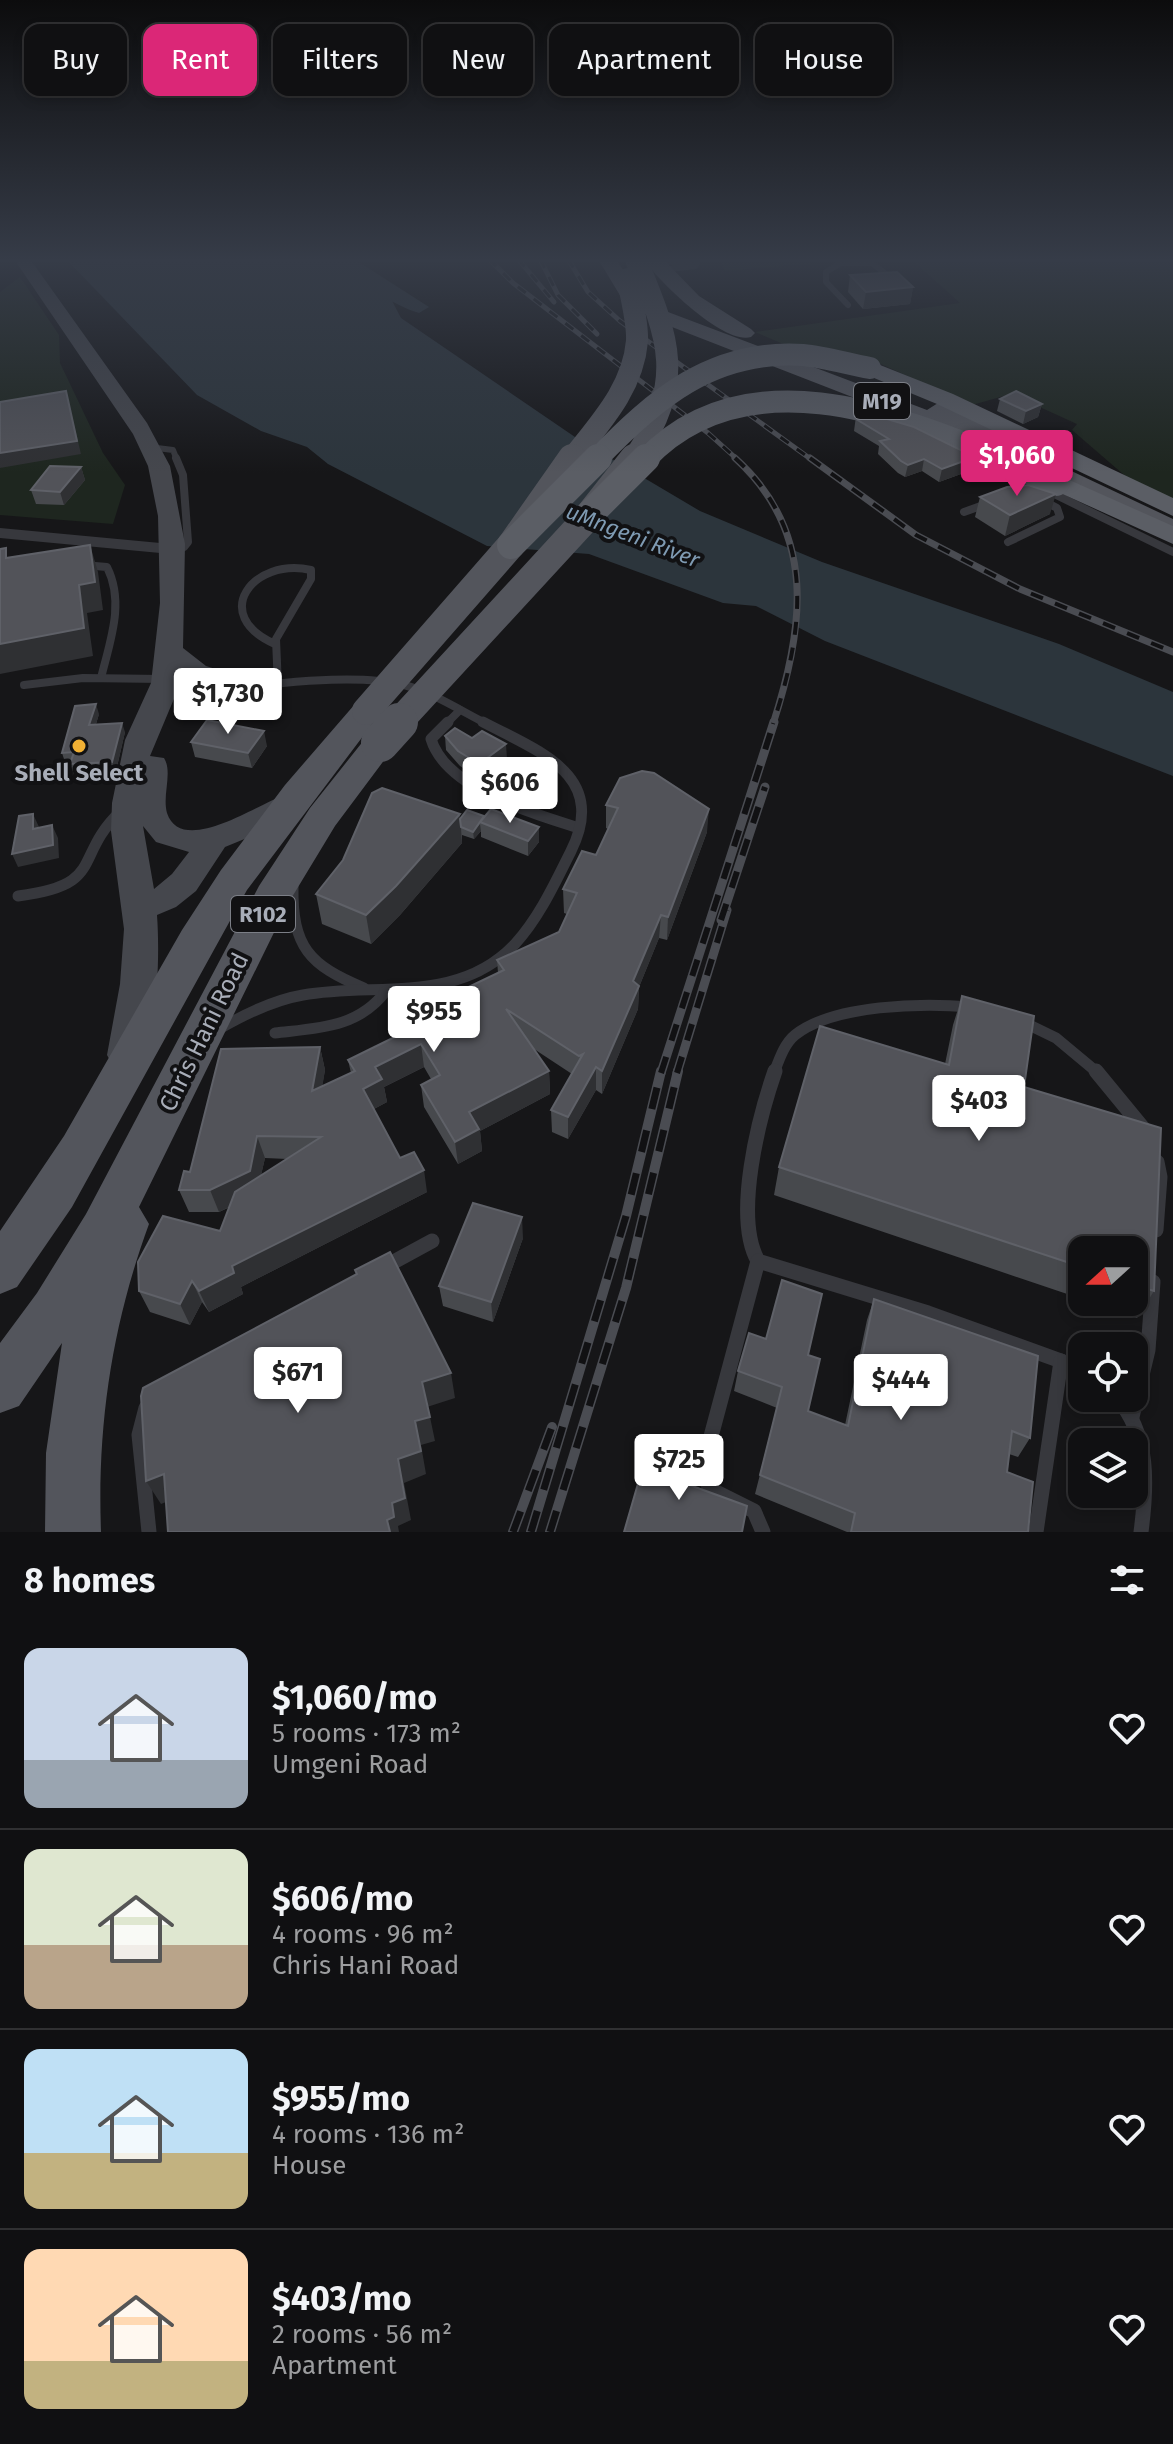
<!DOCTYPE html>
<meta charset="utf-8">
<style>
:root{--surface:#101012;--page:#19191b;--text:#f1f3f6;--muted:#9c9d9f;--line:#303032;--accent:#db2777}
body{margin:0;font-family:"Fira Sans",sans-serif;background:var(--page);color:var(--text);height:100vh;display:flex;flex-direction:column;font-size:30px;white-space:nowrap}
*{box-sizing:border-box;margin:0}
p{font-size:26px;color:var(--muted)}
.icon{flex:none;width:44px;height:44px;fill:none;stroke:currentColor;stroke-width:2;stroke-linecap:round;stroke-linejoin:round}
.map{position:relative;height:1532px;overflow:hidden}
.panel{display:flex;flex-direction:column;background:var(--surface);flex:1}
.panel>*{flex:none}
.guide{position:absolute;left:24px;top:24px;width:1126px;height:72px;display:flex;gap:16px}
.needle{width:52px;rotate:249deg}
.fabs{position:absolute;left:1068px;top:1236px;display:grid;gap:16px}
.fabs a{display:grid;place-items:center;width:80px;height:80px;border-radius:16px;background:var(--surface);box-shadow:0 4px 12px #0003,0 0 0 2px var(--line);font-size:40px}
.price{position:absolute;translate:-50% -68px;padding:0 18px;border-radius:8px;background:#fff;color:#222;font-size:26px;line-height:52px;filter:drop-shadow(0 2px 4px #0008)}
.price::after{content:'';position:absolute;left:50%;top:48px;width:24px;height:18px;margin-left:-12px;background:inherit;clip-path:polygon(0 0,100% 0,50% 100%)}
.price.on{background:var(--accent);color:#fff}
ul{padding:0;list-style:none}
li{display:flex;align-items:center;gap:24px;height:200px;padding:0 24px}
li+li{border-top:2px solid var(--line)}
li span{display:grid;place-items:center;flex:none;width:224px;height:160px;border-radius:16px;color:#555}
li>.icon{margin-inline-start:auto}
span .icon{width:96px;height:96px;fill:#fffc;stroke-width:1}
li b{font-size:34px}
h2{display:flex;justify-content:space-between;align-items:center;height:96px;padding:0 24px;font-size:34px}
.chip{padding:0 28px;border-radius:16px;background:var(--surface);box-shadow:0 4px 12px #0003,0 0 0 2px var(--line);font-size:28px;line-height:72px}
.chip.on{background:var(--accent);color:#fff}
.map>svg:first-child{display:block}
</style>
<div class="map">
<svg width="1173" height="1532" viewBox="0 0 1173 1532">
<rect width="100%" height="100%" fill="#161618"/>
<g fill="#1e261f">
<path d="M722,259H865L724,271Z"/>
<path d="M911,259H1173V501L1131,481L1072,430L1077,424L1011,394L972,405L874,361L795,349L755,332L960,303Z"/>
<path d="M20,277L59,335L60,363L103,453L125,485L113,524L0,515V292Z"/>
</g>
<path fill="#2c353c" d="M66,259H357L390,297L401,318L575,437L700,511L822,562L1059,644L1173,692V776L825,641L756,606L723,603L589,554L487,546L328,464L307,447L261,431L197,395Z"/>
<g fill="none" stroke-linecap="round" stroke-linejoin="round">
<path fill="#2c353c" fill-rule="evenodd" d="M333,259H354L429,307L419,313C396,307 349,277 333,259Z"/>
<g stroke="#37383d" stroke-width="6">
<path d="M839,259L841,263L826,272V282L848,305"/>
<path d="M655,261L697,264L695,266"/>
<path d="M841,263H872L896,282"/>
<path d="M661,270L695,266"/>
<path d="M149,447L173,450L177,460"/>
<path d="M963,456L973,460"/>
</g>
<g stroke="#37383d" stroke-width="8">
<path d="M968,458L1000,471"/>
<path d="M1048,491L1173,552"/>
<path d="M964,512L989,503"/>
<path d="M1008,542L1060,517L1057,508L1042,500"/>
<path d="M172,549L184,547L188,542L183,475L176,458"/>
<path d="M83,565L107,567C125,603 110,641 101,678"/>
<path d="M275,644C209,615 253,557 311,570V579L276,639L278,687"/>
<path d="M24,685L83,678L163,679"/>
<path d="M165,696C230,690 343,670 404,685C432,692 461,711 487,724"/>
<path d="M446,724L460,710"/>
</g>
<g stroke="#37383d" stroke-width="11">
<path d="M448,722L431,739C446,789 534,814 579,828"/>
<path d="M293,886C292,947 309,965 364,988"/>
<path d="M18,896C107,885 72,857 121,811"/>
<path d="M1021,1021L1056,1038L1098,1073"/>
<path d="M219,1029C245,1014 273,1000 303,995C376,982 458,1005 515,944C539,918 555,883 571,851C609,775 538,751 483,722"/>
<path d="M275,1033C318,1028 358,1028 386,991"/>
<path d="M774,1073C779,1060 784,1044 795,1035C834,1004 923,1003 971,1007"/>
</g>
<g stroke="#37383d" stroke-width="15">
<path d="M1096,1071L1147,1133"/>
<path d="M1156,1230L1160,1177L1157,1162"/>
<path d="M758,1261C733,1217 759,1117 775,1071"/>
<path d="M386,1266L432,1241"/>
<path d="M1117,1398C1150,1435 1147,1486 1141,1532"/>
<path d="M146,1408L139,1435L149,1532"/>
<path d="M1132,1417L1148,1350L1153,1282"/>
<path d="M763,1532L754,1511L710,1489L702,1470L758,1261L928,1313L1061,1361L1082,1374"/>
<path d="M1036,1532L1061,1361"/>
</g>
<path fill="#37383d" fill-rule="evenodd" d="M0,528L171,544L179,549L171,554L0,538Z"/>
<path fill="#45474d" fill-rule="evenodd" d="M14,259H30L147,423L170,466L185,544L183,648L206,666L261,683L265,689L261,695L251,698L180,673L176,694L150,756L164,758C173,772 162,795 167,813C182,858 261,802 285,795L296,798L301,806L296,814L271,828L225,847L196,891L176,907L157,915C160,958 158,1028 139,1066L126,1071L113,1066L107,1055L120,984L124,929L111,831L112,803L125,740L151,683L160,603L158,516L148,466L133,434ZM143,826L156,842L189,852L172,874L154,889Z"/>
<g fill="#53555c" fill-rule="evenodd">
<path d="M598,259H616L635,288L668,312L927,410L938,403L946,405L1064,456L1067,461L1063,467L1173,519V537L1020,465L1017,460L1020,455L969,432L958,437L950,435L654,320L621,297Z"/>
<path d="M643,259H663L699,296L751,329L755,333L751,337C723,345 659,281 643,259Z"/>
<path d="M366,701L377,704L382,711L247,890L72,1207L17,1287L0,1294V1231L64,1136L182,930L221,870L285,785L355,704Z"/>
<path d="M380,732L392,735L397,743L335,826L289,902L139,1207L149,1224C112,1325 97,1425 101,1532H45L46,1453L62,1343L19,1406L0,1413V1343L37,1293L86,1214L259,886L310,808L368,735Z"/>
</g>
<g fill="#5b5e65" fill-rule="evenodd">
<path d="M870,361L953,394L1173,498V516L937,404L862,373L859,368Z"/>
<path d="M1056,474L1173,526V544L1047,487L1043,482L1047,477Z"/>
</g>
<g stroke="#4a4c52" stroke-width="5">
<g id="rail-far3">
<path d="M489,259L513,283L708,433L738,460"/>
<path d="M518,259L554,302"/>
<path d="M540,259L558,295L597,334"/>
<path d="M568,259L588,292L620,321L812,460"/>
</g>
</g>
<g stroke="#4a4c52" stroke-width="7">
<g id="rail-far2">
<path d="M735,458C818,533 804,629 773,724"/>
<path d="M810,458L916,535L1020,589L1173,652"/>
</g>
</g>
<g stroke="#4a4c52" stroke-width="9">
<g id="rail-far1">
<path d="M721,920L765,787"/>
<path d="M661,1073L774,722"/>
<path d="M677,1073L727,910"/>
</g>
</g>
<g stroke="#4a4c52" stroke-width="10">
<g id="rail">
<path d="M513,1532L552,1427"/>
<path d="M531,1532L626,1216L661,1071"/>
<path d="M550,1532L626,1288L678,1071"/>
</g>
</g>
<use href="#rail-far3" stroke="#111113" stroke-width="3" stroke-dasharray="10" stroke-linecap="butt"/>
<use href="#rail-far2" stroke="#111113" stroke-width="4" stroke-dasharray="13" stroke-linecap="butt"/>
<use href="#rail-far1" stroke="#111113" stroke-width="6" stroke-dasharray="17" stroke-linecap="butt"/>
<use href="#rail" stroke="#111113" stroke-width="7" stroke-dasharray="22" stroke-linecap="butt"/>
<g stroke="#53555c" stroke-width="22">
<path d="M571,460C599,424 633,389 637,341C638,322 631,298 628,279"/>
<path d="M633,460C686,381 670,341 636,259"/>
</g>
<g stroke="#53555c" stroke-width="28">
<path d="M366,711L511,545L572,458"/>
<path d="M397,724L585,520L634,458"/>
</g>
<path stroke="#53555c" stroke-width="38" d="M380,743L399,722"/>
<g stroke="#5b5e65" stroke-width="22">
<path d="M596,460C654,399 713,349 803,355C825,357 848,364 870,368"/>
<path d="M645,460C743,356 894,413 1006,460"/>
</g>
<g stroke="#5b5e65" stroke-width="28">
<path d="M1001,458L1056,482"/>
<path d="M590,514L646,458"/>
<path d="M511,545L598,458"/>
</g>
</g>
<g fill="#47494d" fill-rule="evenodd">
<path d="M850,275L913,287L910,304L863,309L848,292Z"/>
<path d="M1000,399L1042,404L1038,417L1023,424L997,411Z"/>
<path d="M856,416L972,470L939,482L922,471L905,477L898,473L878,454L879,446L854,431Z"/>
<path d="M81,467L85,480L64,505L36,504L31,490Z"/>
<path d="M980,497L1050,514L1005,536L975,517Z"/>
<path d="M99,714L96,724L125,732L116,771L74,774L70,764L71,762H65L62,753Z"/>
<path d="M445,736L507,759L480,779L460,766L446,750Z"/>
<path d="M191,742L267,746L252,768L195,757Z"/>
<path d="M606,805L707,832L667,940L659,938L639,987L638,1009L602,1094L596,1090L568,1139L552,1132L551,1110L572,1074L534,1049L549,1071L550,1094L480,1131L482,1151L458,1164L424,1107L421,1085L431,1079L424,1067L384,1087L387,1102L374,1109L400,1158L427,1192L241,1287L243,1294L209,1312L202,1302L190,1325L150,1312L139,1291L220,1231L230,1207L219,1212H189L179,1190L320,1047L325,1070L322,1086L351,1073L348,1060L406,1031L404,1018L498,973L497,960L559,932L567,914L564,913L563,889L596,855L608,829L606,828ZM265,1158L287,1159L261,1175Z"/>
<path d="M460,814V819L484,816L539,827V842L528,856L481,837V831L474,839L462,835V843L400,915L371,944L322,924L316,894L343,860Z"/>
<path d="M962,996L1034,1016L1024,1087L1161,1128L1154,1291L1137,1318L1090,1302H1134V1250H1082V1299L774,1195L779,1167L820,1026L945,1064L953,1025Z"/>
<path d="M523,1238L493,1322L443,1306L439,1286Z"/>
<path d="M874,1299L1030,1438L1018,1457L1009,1454L1007,1472L1028,1532H847L755,1494L777,1408L734,1391L738,1371L808,1355V1411L845,1425L867,1320Z"/>
</g>
<g fill="#2f3033">
<path d="M913,287L910,304L863,309L866,292Z"/>
<path d="M66,391L81,454L0,468V453Z"/>
<path d="M1042,404L1038,417L1023,424L1026,411Z"/>
<path d="M975,457L972,470L939,482L942,469Z"/>
<path d="M924,459L922,471L905,477L908,465Z"/>
<path d="M81,467L85,480L64,505L60,492Z"/>
<path d="M1056,494L1050,514L1005,536L1010,515Z"/>
<path d="M90,545L98,572L103,610L87,613L93,656L0,674V644L79,585Z"/>
<path d="M96,704L99,714L93,734L89,725Z"/>
<path d="M122,723L125,732L116,771L112,762Z"/>
<path d="M264,731L267,746L252,768L248,753Z"/>
<path d="M506,744L507,759L480,779L479,764Z"/>
<path d="M709,809L707,832L667,940L668,917Z"/>
<path d="M33,814L39,827L38,843L33,829Z"/>
<path d="M460,814L462,843L400,915L371,944L366,915Z"/>
<path d="M480,824L481,831L474,839L473,832Z"/>
<path d="M52,825L58,838L59,858L18,867L12,854Z"/>
<path d="M539,827V842L528,856V841Z"/>
<path d="M661,915L659,938L639,987L638,1009L602,1094V1071L633,981Z"/>
<path d="M421,1044L424,1067L384,1087L387,1102L368,1112L363,1089L375,1067Z"/>
<path d="M320,1047L325,1070L318,1114L312,1091Z"/>
<path d="M596,1067V1090L568,1139V1117Z"/>
<path d="M549,1071L550,1094L480,1131L482,1151L458,1164L455,1142L469,1112Z"/>
<path d="M257,1136L265,1158L257,1193L219,1212L210,1190Z"/>
<path d="M424,1170L427,1192L241,1287L243,1294L209,1312L199,1291L232,1266Z"/>
<path d="M522,1217L523,1238L493,1322L491,1302Z"/>
<path d="M192,1281L202,1302L190,1325L180,1304Z"/>
<path d="M451,1373L455,1398L427,1407L422,1382Z"/>
<path d="M430,1417L435,1441L421,1445L426,1474L404,1483L411,1520L398,1526L399,1532H390L387,1520L392,1503L398,1459L415,1421Z"/>
<path d="M164,1474L179,1497L161,1504L146,1481Z"/>
</g>
<g fill="#525359" stroke="#5f6168" stroke-width="2">
<path d="M897,272L913,287L866,292L850,275Z"/>
<path d="M66,391L77,441L0,453V402Z"/>
<path d="M1016,391L1042,404L1026,411L1000,399Z"/>
<path d="M867,413L914,427L975,457L942,469L924,459L908,465L901,461L880,441L889,439L856,419L859,418L856,416Z"/>
<path d="M50,466L81,467L60,492L31,490Z"/>
<path d="M1028,485L1056,494L1010,515L980,497L1007,487Z"/>
<path d="M90,545L95,582L79,585L84,628L0,644V549L6,548V558Z"/>
<path d="M96,704L89,725L122,723L112,762L70,764L74,752L62,753L75,706Z"/>
<path d="M207,720L264,731L248,753L191,742Z"/>
<path d="M455,728L472,738L482,731L506,744L479,764L458,751L445,736Z"/>
<path d="M642,771L654,773L709,809L668,917L661,915L633,981L639,986L602,1071L596,1067L568,1117L551,1110L583,1054L579,1056L506,1009L549,1071L469,1112L479,1129L455,1142L421,1085L440,1075L421,1044L375,1067L382,1079L363,1089L400,1158L414,1152L424,1170L232,1266L234,1273L199,1291L192,1281L180,1304L139,1291L138,1262L163,1216L220,1231L235,1192L321,1137L257,1136L250,1171L210,1190H179L184,1171L190,1172L221,1049L320,1047L312,1091L355,1071L348,1060L411,1029L404,1018L504,970L497,960L559,932L577,893L563,889L582,851L596,855L618,808L606,805L620,778Z"/>
<path d="M382,788L460,814L396,886L366,915L316,894L343,860L372,793Z"/>
<path d="M491,809L539,827L528,841L480,822Z"/>
<path d="M467,810L484,816L473,832L461,827L460,819Z"/>
<path d="M33,814V829L52,825L53,845L12,854L19,816Z"/>
<path d="M962,996L1034,1016L1024,1087L1161,1128L1154,1291L1134,1285V1250H1082V1267L779,1167L820,1026L949,1065Z"/>
<path d="M473,1203L522,1217L491,1302L439,1286Z"/>
<path d="M390,1252L451,1373L422,1382L430,1417L415,1421L421,1451L398,1459L405,1498L392,1503L394,1517L387,1520L390,1532H168L164,1474L146,1481L141,1396L143,1388L357,1274L355,1270Z"/>
<path d="M782,1280L822,1294L808,1355L820,1359L808,1411L848,1426L874,1299L1038,1356L1030,1438L1012,1431L1007,1472L1033,1482L1028,1532H851L855,1513L760,1475L782,1387L738,1371L749,1333L766,1339Z"/>
<path d="M648,1449L691,1465L687,1484L747,1506L742,1532H624Z"/>
</g>
<linearGradient id="sky" x2="0" y2="1"><stop stop-color="#0c0c0d"/><stop offset="0.55" stop-color="#363c48"/><stop offset="1" stop-color="#363c48" stop-opacity="0"/></linearGradient>
<rect width="1173" height="473" fill="url(#sky)"/>
<circle fill="#f2b134" stroke="#111113" stroke-width="3" cx="79" cy="746" r="8"/>
<g text-anchor="middle" stroke-width="8" stroke-linejoin="round" paint-order="stroke">
<g fill="#111113" stroke="#7b7e86" stroke-width="2">
<rect x="854" y="383" width="56" height="36" rx="6"/>
<rect x="231" y="896" width="64" height="36" rx="6"/>
</g>
<g font-size="22" font-weight="bold" fill="#a8adb8">
<text x="882" y="409">M19</text>
<text x="263" y="922">R102</text>
</g>
<g font-size="22" font-style="italic" fill="#7f9bb3" stroke="#111113">
<text transform="translate(633 535) rotate(21)" y="8">uMngeni River</text>
</g>
<g font-size="24" font-weight="bold" fill="#a8adb8" stroke="#111113">
<text x="79" y="781">Shell Select</text>
</g>
<g font-size="24" fill="#a8adb8" stroke="#111113">
<text transform="translate(204 1032) rotate(-64)" y="8">Chris Hani Road</text>
</g>
</g>
</svg>
<div class="fabs">
<a><svg class="needle" viewBox="-14 -14 28 28"><path d="M0-13l5 13h-10z" fill="#e53935"/><path d="M0 13l5-13h-10z" fill="#9c9d9f"/></svg></a>
<a><svg class="icon" aria-label="locate" viewBox="0 0 24 24"><circle cx="12" cy="12" r="6"/><path d="M12 2v4M12 18v4M2 12h4M18 12h4"/></svg></a>
<a><svg class="icon" aria-label="layers" viewBox="0 0 24 24"><path d="M12 4l9 5-9 5-9-5zM3 14l9 5 9-5"/></svg></a>
</div>
<b class="price on" style="left:1017px;top:498px">$1,060</b>
<b class="price" style="left:228px;top:736px">$1,730</b>
<b class="price" style="left:510px;top:825px">$606</b>
<b class="price" style="left:434px;top:1054px">$955</b>
<b class="price" style="left:979px;top:1143px">$403</b>
<b class="price" style="left:298px;top:1415px">$671</b>
<b class="price" style="left:901px;top:1422px">$444</b>
<b class="price" style="left:679px;top:1502px">$725</b>
<div class="guide">
<a class="chip">Buy</a>
<a class="chip on">Rent</a>
<a class="chip">Filters</a>
<a class="chip">New</a>
<a class="chip">Apartment</a>
<a class="chip">House</a>
</div>
</div>
<section class="panel">
<h2>8 homes<svg class="icon" aria-label="filters" viewBox="0 0 24 24"><path d="M4 7h16M4 17h16"/><circle cx="9" cy="7" r="2"/><circle cx="15" cy="17" r="2"/></svg></h2>
<ul>
<li><span style="background:linear-gradient(#c9d6e8 70%,#9aa5b1 0)"><svg class="icon" aria-label="home" viewBox="0 0 24 24"><path d="M3 11l9-7 9 7M6 9v11h12V9"/></svg></span><div><b>$1,060/mo</b><p>5 rooms · 173 m²</p><p>Umgeni Road</p></div><svg class="icon" aria-label="heart" viewBox="0 0 24 24"><path d="M12 20l-8-8c-3-5 5-10 8-4 3-6 11-1 8 4z"/></svg></li>
<li><span style="background:linear-gradient(#dfe7d0 60%,#b9a48a 0)"><svg class="icon" aria-label="home" viewBox="0 0 24 24"><path d="M3 11l9-7 9 7M6 9v11h12V9"/></svg></span><div><b>$606/mo</b><p>4 rooms · 96 m²</p><p>Chris Hani Road</p></div><svg class="icon" aria-label="heart" viewBox="0 0 24 24"><path d="M12 20l-8-8c-3-5 5-10 8-4 3-6 11-1 8 4z"/></svg></li>
<li><span style="background:linear-gradient(#bfe0f5 65%,#c2b280 0)"><svg class="icon" aria-label="home" viewBox="0 0 24 24"><path d="M3 11l9-7 9 7M6 9v11h12V9"/></svg></span><div><b>$955/mo</b><p>4 rooms · 136 m²</p><p>House</p></div><svg class="icon" aria-label="heart" viewBox="0 0 24 24"><path d="M12 20l-8-8c-3-5 5-10 8-4 3-6 11-1 8 4z"/></svg></li>
<li><span style="background:linear-gradient(#ffd9b3 70%,#c2b280 0)"><svg class="icon" aria-label="home" viewBox="0 0 24 24"><path d="M3 11l9-7 9 7M6 9v11h12V9"/></svg></span><div><b>$403/mo</b><p>2 rooms · 56 m²</p><p>Apartment</p></div><svg class="icon" aria-label="heart" viewBox="0 0 24 24"><path d="M12 20l-8-8c-3-5 5-10 8-4 3-6 11-1 8 4z"/></svg></li>
</ul>
</section>
